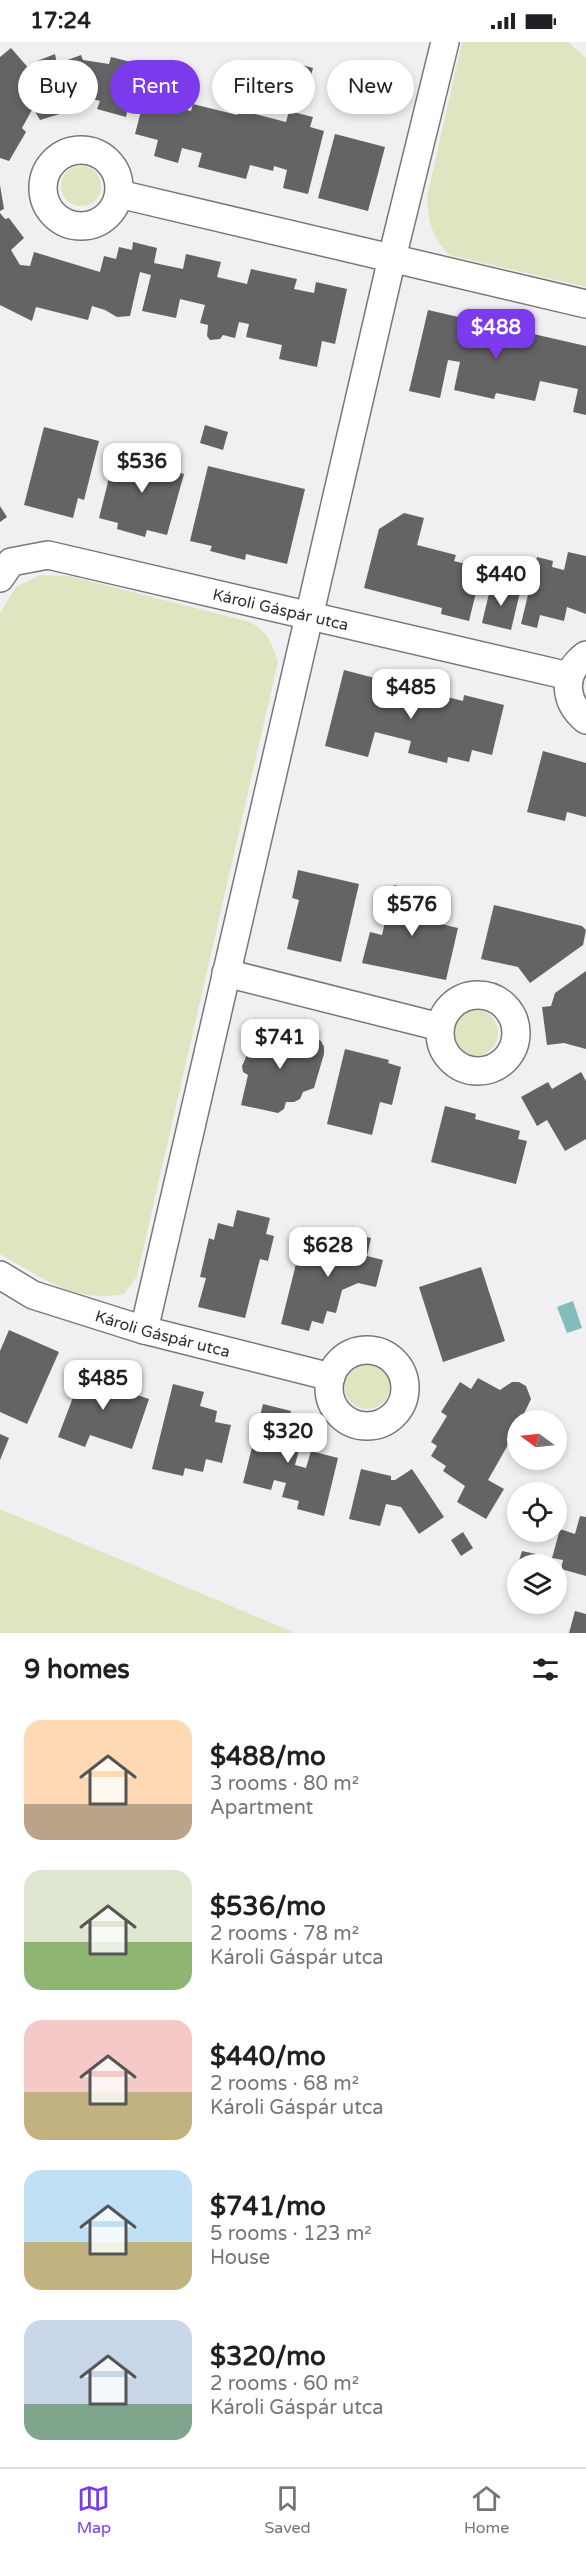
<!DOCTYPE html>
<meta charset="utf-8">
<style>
:root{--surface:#fff;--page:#f6f6f6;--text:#202124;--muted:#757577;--line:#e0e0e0;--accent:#7c3aed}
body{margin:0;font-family:"Varela Round",sans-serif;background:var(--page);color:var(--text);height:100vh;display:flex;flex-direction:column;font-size:22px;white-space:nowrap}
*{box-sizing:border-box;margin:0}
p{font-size:20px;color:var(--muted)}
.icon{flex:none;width:33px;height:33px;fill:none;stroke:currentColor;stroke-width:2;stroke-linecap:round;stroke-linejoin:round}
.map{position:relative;height:1591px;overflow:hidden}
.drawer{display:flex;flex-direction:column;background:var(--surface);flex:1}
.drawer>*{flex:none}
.banner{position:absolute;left:18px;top:18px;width:550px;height:54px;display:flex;gap:12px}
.needle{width:39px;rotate:285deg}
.fabs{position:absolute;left:507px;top:1368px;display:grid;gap:12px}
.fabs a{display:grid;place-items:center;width:60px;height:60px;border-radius:50%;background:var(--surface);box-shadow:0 3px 9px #0003;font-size:30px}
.price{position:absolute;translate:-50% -51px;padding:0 14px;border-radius:12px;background:#fff;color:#222;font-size:20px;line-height:39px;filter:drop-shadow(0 2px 3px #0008)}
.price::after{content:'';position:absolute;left:50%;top:36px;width:18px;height:14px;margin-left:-9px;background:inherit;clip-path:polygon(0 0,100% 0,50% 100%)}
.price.on{background:var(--accent);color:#fff}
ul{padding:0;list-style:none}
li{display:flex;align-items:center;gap:18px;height:150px;padding:0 24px}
li span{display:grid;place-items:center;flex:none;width:168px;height:120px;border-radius:18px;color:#555}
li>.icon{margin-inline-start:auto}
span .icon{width:72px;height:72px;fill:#fffc;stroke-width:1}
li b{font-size:26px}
h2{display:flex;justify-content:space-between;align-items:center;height:72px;padding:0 24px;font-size:26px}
.pill{padding:0 21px;border-radius:27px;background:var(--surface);box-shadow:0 3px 9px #0003;font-size:21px;line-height:54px}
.pill.on{background:var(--accent);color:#fff}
.status{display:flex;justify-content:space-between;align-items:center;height:42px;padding:0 30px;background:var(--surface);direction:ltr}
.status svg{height:16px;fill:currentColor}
.tab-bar{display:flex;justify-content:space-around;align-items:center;height:84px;border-top:2px solid var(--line);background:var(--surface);font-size:16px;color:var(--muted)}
.tab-bar a{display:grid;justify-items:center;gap:3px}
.tab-bar .on{color:var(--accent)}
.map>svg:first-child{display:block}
</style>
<div class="status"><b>17:24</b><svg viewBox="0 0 49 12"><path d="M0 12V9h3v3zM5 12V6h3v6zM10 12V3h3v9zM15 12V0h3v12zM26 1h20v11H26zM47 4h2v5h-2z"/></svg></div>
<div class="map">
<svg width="586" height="1591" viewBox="0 0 586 1591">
<rect width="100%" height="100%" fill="#f0eff1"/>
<g fill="#dfe5c0">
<path d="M462,0H568L586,16V245L449,213C431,193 429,182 427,155Z"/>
<circle cx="81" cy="144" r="20"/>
<path d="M40,533L69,534L250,580C269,591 271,599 278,620L137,1234L124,1252C75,1262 41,1235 0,1212V571L16,545Z"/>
<circle cx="475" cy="991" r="23"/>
<circle cx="367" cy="1344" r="23"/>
<path d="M0,1467L295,1591H0Z"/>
</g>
<path fill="#84bcbc" d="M573,1259L582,1286L567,1291L557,1265Z"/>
<g fill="#646366">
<path d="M11,6L31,29L39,26L37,19L55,12L57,22L81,13L83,18L109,22L111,15L139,22L137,29L151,32L144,57L191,69L193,62L237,73L239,68L286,80L289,69L313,75L310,85L324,89L308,152L283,146L287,128L274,124L273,129L250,123L246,137L198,125L202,111L182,106L178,121L154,114L158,98L135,92L141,69L128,66L126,75L97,67L100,59L89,56L92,62L40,78L33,66L22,86L26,90L9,119L0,116V15Z"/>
<path d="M302,23L313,26L307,49L296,46Z"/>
<path d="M335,92L385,105L368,169L318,156Z"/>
<path d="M0,143L4,167L0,169Z"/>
<path d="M0,171L5,177L9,176L24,196L11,208L20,223L30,224L34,210L100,230L104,214L116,217L119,205L132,208L133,200L157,206L154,221L183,227L186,212L221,220L217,235L247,242L251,227L297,237L294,247L314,251L316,240L347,247L335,302L322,299L317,325L279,317L282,303L246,295L249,282L239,280L235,296L223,293L220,297L210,298L207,294L208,283L200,281L205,263L180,257L176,276L142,269L151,233L140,230L130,274L117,275L105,268L92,264L88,278L36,265L32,279L0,263Z"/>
<path d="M428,268L586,304V373L573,370L578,347L540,339L535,359L496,351L494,357L454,348L460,320L448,318L440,356L409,349Z"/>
<path d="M205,383L228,390L223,408L200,401Z"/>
<path d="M44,385L99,399L84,458L78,456L73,476L24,463Z"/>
<path d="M129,405L173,416L170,428L184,432L167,493L147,488L145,495L117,487L118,481L99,476L112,424L123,427Z"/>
<path d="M208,424L305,447L287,522L246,512L245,518L210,509L212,504L190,499Z"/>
<path d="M0,464L7,475L0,480Z"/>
<path d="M404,471L424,476L417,503L456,513L454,519L482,526L469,579L441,572L442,566L364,546L379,487Z"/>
<path d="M568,510L586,514V572L567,565L564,579L540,573L537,586L521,582L537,515L553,519L552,525L564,528Z"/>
<path d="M491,543L520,550L511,588L482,581Z"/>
<path d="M344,628L463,659L464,653L504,663L492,713L472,708L469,720L448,715L447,721L408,711L411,699L375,690L368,715L325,704Z"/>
<path d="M543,709L586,721V775L567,770L565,779L527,770Z"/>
<path d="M298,828L359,842L341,920L287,907L299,858L292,856Z"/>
<path d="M394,843L435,853L429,879L458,886L446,938L362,921L370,890L382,893Z"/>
<path d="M494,863L582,884L586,888L583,903L530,941L518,925L481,917Z"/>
<path d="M586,929V1007L564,1001L547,1003L542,965L551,964L555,951Z"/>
<path d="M261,985L291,992L289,997L296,999L315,996L321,999L324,1005V1012L314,1046L303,1050L300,1057L294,1060H286L284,1067L278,1071L241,1063L248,1033L243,1030L242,1024L247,1013H253Z"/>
<path d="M345,1007L389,1018L388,1021L401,1025L392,1063L380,1060L372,1093L327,1082Z"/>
<path d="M581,1030L586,1039V1097L565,1109L547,1078L537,1084L521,1055L548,1040L552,1047Z"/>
<path d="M445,1064L476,1072L475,1077L520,1089L518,1097L527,1099L516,1142L431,1120Z"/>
<path d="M237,1168L270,1176L266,1192L274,1194L268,1219L260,1217L245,1276L198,1265L206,1236L200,1235L209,1196L214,1198L218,1181L233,1185Z"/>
<path d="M342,1189L371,1196L367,1214L383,1218L376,1245L358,1241L342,1248L336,1271L327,1269L323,1282L312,1279L309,1289L281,1282L302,1198L337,1207Z"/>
<path d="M481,1225L505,1299L443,1320L419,1245Z"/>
<path d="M9,1288L59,1310L27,1382L0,1370V1309Z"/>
<path d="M86,1321L112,1331L108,1343L149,1357L132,1407L90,1393L85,1405L58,1395Z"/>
<path d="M478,1336L500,1348L512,1340H519L526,1344L531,1357L521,1378H518V1385L488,1438L504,1447L486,1477L457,1460L465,1444L443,1429L446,1424L431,1414L437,1404L431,1400L447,1374L441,1370L460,1340L471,1347Z"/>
<path d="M173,1342L204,1350L200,1364L217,1369L215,1380L231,1383L222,1421L206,1417L203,1430L185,1426L183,1434L152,1427Z"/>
<path d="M263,1362L291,1369L283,1404L299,1408L295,1423L306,1426L311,1409L338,1416L324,1474L297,1467L299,1459L282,1455L286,1441L274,1438L271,1448L243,1441Z"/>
<path d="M0,1392L9,1396L0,1418Z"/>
<path d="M361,1427L391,1434V1438H395L412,1427L444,1475L419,1492L401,1465L386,1462L380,1484L349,1477Z"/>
<path d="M580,1474L586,1475V1534L561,1527L563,1518L552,1516L560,1487L575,1492Z"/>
<path d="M463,1490L473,1506L461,1514L451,1498Z"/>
<path d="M522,1509L536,1512L533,1522H518Z"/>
<path d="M575,1569L586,1572V1591H569Z"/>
</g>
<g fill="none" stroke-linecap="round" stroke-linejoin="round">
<g stroke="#79777a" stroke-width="30">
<g id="minor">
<circle cx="81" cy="146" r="38"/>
<path d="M119,152L586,262"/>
<path id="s1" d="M0,536L11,520L48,513L569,634"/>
<path d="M586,613C561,631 564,660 586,678"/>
<path d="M226,931L440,985"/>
<circle cx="478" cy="991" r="38"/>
<path id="s2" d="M0,1233L33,1253L144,1288L331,1335"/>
<path d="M144,1288L392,216L445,0"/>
<circle cx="367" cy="1346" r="38"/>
</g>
</g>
<use href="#minor" stroke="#fff" stroke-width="27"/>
</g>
<g text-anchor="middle" stroke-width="6" stroke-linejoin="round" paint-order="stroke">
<g font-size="16" fill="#313031" stroke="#fff">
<text dy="6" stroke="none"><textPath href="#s1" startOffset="296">Károli Gáspár utca</textPath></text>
<text dy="6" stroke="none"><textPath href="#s2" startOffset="174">Károli Gáspár utca</textPath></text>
</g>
</g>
</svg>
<div class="fabs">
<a><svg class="needle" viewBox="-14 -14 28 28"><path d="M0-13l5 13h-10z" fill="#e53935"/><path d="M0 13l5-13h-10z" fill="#757577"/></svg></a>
<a><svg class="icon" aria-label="locate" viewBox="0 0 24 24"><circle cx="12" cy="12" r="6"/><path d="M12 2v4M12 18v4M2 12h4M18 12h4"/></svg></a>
<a><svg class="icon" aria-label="layers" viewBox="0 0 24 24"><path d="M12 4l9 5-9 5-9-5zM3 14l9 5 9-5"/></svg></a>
</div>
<b class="price on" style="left:496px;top:318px">$488</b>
<b class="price" style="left:142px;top:452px">$536</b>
<b class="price" style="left:501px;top:565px">$440</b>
<b class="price" style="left:411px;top:678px">$485</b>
<b class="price" style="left:412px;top:895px">$576</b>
<b class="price" style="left:280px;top:1028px">$741</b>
<b class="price" style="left:328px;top:1236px">$628</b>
<b class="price" style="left:103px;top:1369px">$485</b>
<b class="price" style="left:288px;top:1422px">$320</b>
<div class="banner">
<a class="pill">Buy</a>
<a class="pill on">Rent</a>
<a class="pill">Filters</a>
<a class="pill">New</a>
</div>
</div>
<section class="drawer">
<h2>9 homes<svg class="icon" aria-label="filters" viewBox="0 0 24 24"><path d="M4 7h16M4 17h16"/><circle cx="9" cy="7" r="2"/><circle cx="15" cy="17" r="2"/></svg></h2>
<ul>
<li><span style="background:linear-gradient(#ffd9b3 70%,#b9a48a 0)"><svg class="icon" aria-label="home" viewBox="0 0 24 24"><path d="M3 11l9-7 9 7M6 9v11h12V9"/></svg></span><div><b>$488/mo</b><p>3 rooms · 80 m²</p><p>Apartment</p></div></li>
<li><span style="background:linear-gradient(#dfe7d0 60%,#8fb573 0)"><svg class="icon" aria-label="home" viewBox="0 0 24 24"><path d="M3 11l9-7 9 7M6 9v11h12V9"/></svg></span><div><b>$536/mo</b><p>2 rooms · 78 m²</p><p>Károli Gáspár utca</p></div></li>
<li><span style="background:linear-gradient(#f6c9c9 60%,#c2b280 0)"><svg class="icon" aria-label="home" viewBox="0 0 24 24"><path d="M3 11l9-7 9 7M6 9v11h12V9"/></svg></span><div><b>$440/mo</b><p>2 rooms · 68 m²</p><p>Károli Gáspár utca</p></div></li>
<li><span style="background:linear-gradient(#bfe0f5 60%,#c2b280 0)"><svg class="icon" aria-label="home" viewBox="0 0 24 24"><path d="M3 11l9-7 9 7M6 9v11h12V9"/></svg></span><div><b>$741/mo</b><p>5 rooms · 123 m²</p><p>House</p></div></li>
<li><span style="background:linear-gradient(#c9d6e8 70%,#7fa58c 0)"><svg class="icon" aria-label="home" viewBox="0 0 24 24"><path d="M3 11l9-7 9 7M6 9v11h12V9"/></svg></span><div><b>$320/mo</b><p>2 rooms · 60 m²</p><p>Károli Gáspár utca</p></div></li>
</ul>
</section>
<nav class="tab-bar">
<a class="on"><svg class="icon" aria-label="map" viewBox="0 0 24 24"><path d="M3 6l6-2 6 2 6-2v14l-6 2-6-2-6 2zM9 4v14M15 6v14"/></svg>Map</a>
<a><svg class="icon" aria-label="saved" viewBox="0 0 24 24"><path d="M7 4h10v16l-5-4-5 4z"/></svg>Saved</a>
<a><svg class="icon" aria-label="home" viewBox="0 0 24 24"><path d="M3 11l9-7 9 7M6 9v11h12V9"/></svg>Home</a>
</nav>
